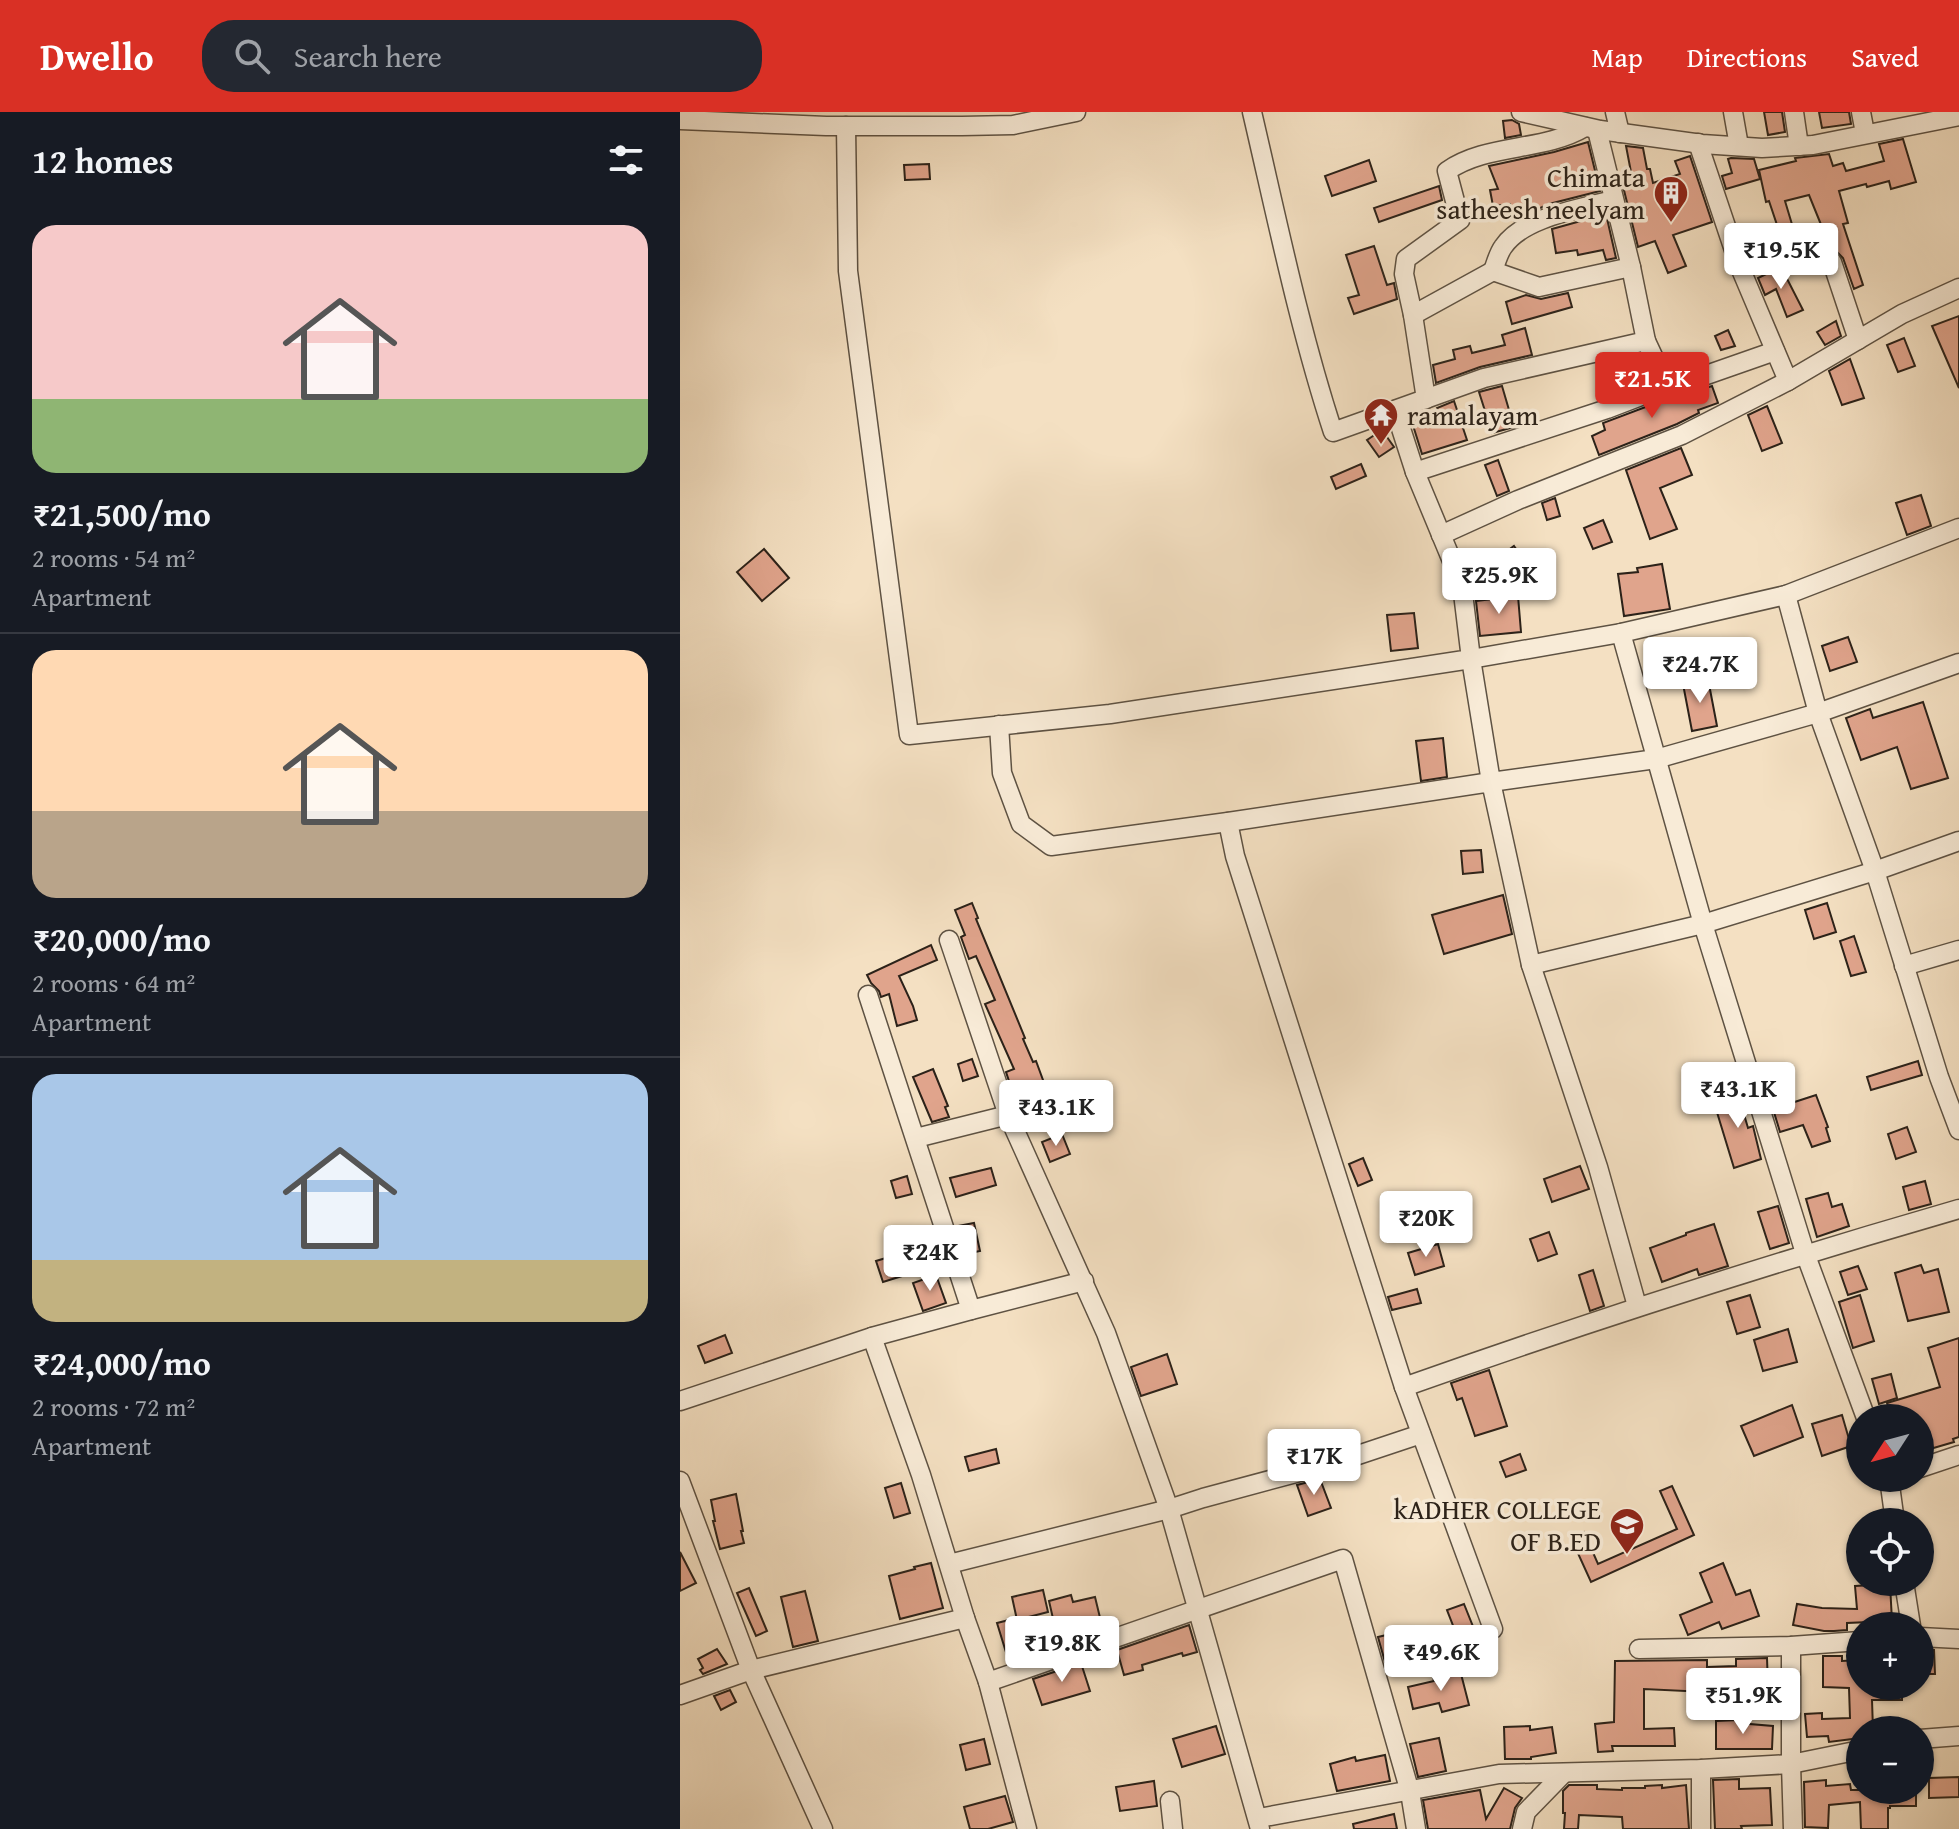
<!DOCTYPE html>
<meta charset="utf-8">
<style>
:root{--surface:#171b24;--page:#242831;--text:#f1f3f6;--muted:#9ea1a6;--line:#363941;--accent:#d93025}
body{margin:0;font-family:"Gentium Book Plus",serif;background:var(--page);color:var(--text);height:100vh;display:flex;flex-direction:column;font-size:30px;white-space:nowrap}
*{box-sizing:border-box;margin:0}
p{font-size:26px;color:var(--muted)}
.icon{flex:none;width:44px;height:44px;fill:none;stroke:currentColor;stroke-width:2;stroke-linecap:round;stroke-linejoin:round}
.map{position:relative;flex:1;overflow:hidden}
.sheet{display:flex;flex-direction:column;background:var(--surface);width:680px}
.sheet>*{flex:none}
.needle{width:52px;rotate:234deg}
.fabs{position:absolute;left:1166px;top:1292px;display:grid;gap:16px}
.fabs a{display:grid;place-items:center;width:88px;height:88px;border-radius:50%;background:var(--surface);box-shadow:0 2px 6px #0004;font-size:40px}
.price{position:absolute;translate:-50% -68px;padding:0 18px;border-radius:8px;background:#fff;color:#222;font-size:26px;line-height:52px;filter:drop-shadow(0 2px 4px #0008)}
.price::after{content:'';position:absolute;left:50%;top:48px;width:24px;height:18px;margin-left:-12px;background:inherit;clip-path:polygon(0 0,100% 0,50% 100%)}
.price.on{background:var(--accent);color:#fff}
ul{padding:0;list-style:none}
li{display:grid;align-content:center;gap:16px;height:424px;padding:0 32px}
li+li{border-top:2px solid var(--line)}
li span{display:grid;place-items:center;height:248px;border-radius:24px;color:#555}
li>.icon{margin-inline-start:auto}
span .icon{width:144px;height:144px;fill:#fffc;stroke-width:1}
li b{font-size:34px}
h2{display:flex;justify-content:space-between;align-items:center;height:96px;padding:0 32px;font-size:34px}
header{display:flex;align-items:center;gap:48px;box-sizing:border-box;height:112px;padding:0 40px;background:var(--accent);color:#fff}
header strong{font-size:38px}
nav{display:flex;gap:44px;margin-inline-start:auto;font-size:28px}
.search{width:560px;height:72px;background:var(--page);display:flex;align-items:center;gap:20px;box-sizing:border-box;padding:0 28px;border-radius:32px;color:var(--muted);font-size:30px}
main{display:flex;flex:1;min-height:0}
.map>svg:first-child{display:block}
</style>
<header>
<strong>Dwello</strong>
<div class="search"><svg class="icon" aria-label="search" viewBox="0 0 24 24"><circle cx="10" cy="10" r="6"/><path d="M15 15l6 6"/></svg>Search here</div>
<nav><a>Map</a><a>Directions</a><a>Saved</a></nav>
</header>
<main>
<section class="sheet">
<h2>12 homes<svg class="icon" aria-label="filters" viewBox="0 0 24 24"><path d="M4 7h16M4 17h16"/><circle cx="9" cy="7" r="2"/><circle cx="15" cy="17" r="2"/></svg></h2>
<ul>
<li><span style="background:linear-gradient(#f6c9c9 70%,#8fb573 0)"><svg class="icon" aria-label="home" viewBox="0 0 24 24"><path d="M3 11l9-7 9 7M6 9v11h12V9"/></svg></span><div><b>₹21,500/mo</b><p>2 rooms · 54 m²</p><p>Apartment</p></div></li>
<li><span style="background:linear-gradient(#ffd9b3 65%,#b9a48a 0)"><svg class="icon" aria-label="home" viewBox="0 0 24 24"><path d="M3 11l9-7 9 7M6 9v11h12V9"/></svg></span><div><b>₹20,000/mo</b><p>2 rooms · 64 m²</p><p>Apartment</p></div></li>
<li><span style="background:linear-gradient(#a9c7e8 75%,#c2b280 0)"><svg class="icon" aria-label="home" viewBox="0 0 24 24"><path d="M3 11l9-7 9 7M6 9v11h12V9"/></svg></span><div><b>₹24,000/mo</b><p>2 rooms · 72 m²</p><p>Apartment</p></div></li>
</ul>
</section>
<div class="map">
<svg width="1279" height="1717" viewBox="0 0 1279 1717">
<rect width="100%" height="100%" fill="#f4e0c2"/>
<filter id="stains"><feTurbulence type="fractalNoise" baseFrequency=".0025" numOctaves="4"/><feColorMatrix values="0 0 0 0 .2 0 0 0 0 .09 0 0 0 0 .02 0 0 0 .5 -.17"/></filter>
<radialGradient id="worn" r=".72"><stop offset=".6" stop-color="#630" stop-opacity="0"/><stop offset="1" stop-color="#630" stop-opacity=".3"/></radialGradient>
<g fill="#e0a48c" stroke="#2c2219" stroke-width="2">
<path d="M1084,0H1102L1105,20L1088,23Z"/>
<path d="M1139,0H1169L1171,12L1142,16Z"/>
<path d="M832,8L839,12L841,23L825,26L823,9Z"/>
<path d="M1223,27L1236,70L1211,77L1209,69L1187,75L1186,72L1159,79L1168,111L1163,112L1183,173L1174,177L1163,146L1155,138H1149L1143,143L1140,148L1142,158L1138,160L1131,139L1152,129L1148,119L1144,120L1129,83L1105,89L1117,129L1069,144L1064,130L1099,119L1089,89L1086,90L1079,58L1116,49L1115,46L1149,42L1153,54L1163,51L1166,59L1204,49L1199,32Z"/>
<path d="M908,30L920,79L869,92L834,108L830,92L813,94L810,78L818,77L809,54L874,40Z"/>
<path d="M946,34L963,36L967,57H970L973,71L1000,62L995,49L1010,44L1032,110L993,123L1006,154L988,161L975,129L958,135L940,62L951,60Z"/>
<path d="M1051,46L1074,47L1080,67L1046,77L1042,64L1052,61L1048,47Z"/>
<path d="M689,48L696,69L652,84L645,64Z"/>
<path d="M249,52L250,67L225,68L224,53Z"/>
<path d="M759,74L762,88L699,110L694,96Z"/>
<path d="M926,102L936,146L926,148L923,138L898,143L897,138L876,141L872,117Z"/>
<path d="M694,134L707,173L714,171L717,187L674,202L668,186L679,183L666,143Z"/>
<path d="M1101,155L1123,198L1107,205L1096,177L1085,183L1078,166Z"/>
<path d="M888,181L892,195L832,212L826,190L846,183L861,187Z"/>
<path d="M1279,204V276L1252,214Z"/>
<path d="M1156,209L1161,224L1145,233L1137,220Z"/>
<path d="M845,216L852,243L800,255L756,271L753,253L775,247L773,238L790,234L792,241L825,233L822,223Z"/>
<path d="M1048,218L1055,234L1041,238L1035,224Z"/>
<path d="M1224,226L1235,254L1218,260L1207,233Z"/>
<path d="M959,243L966,258L950,263L945,246Z"/>
<path d="M1170,247L1184,286L1162,293L1149,259Z"/>
<path d="M822,274L834,315L812,321L799,280Z"/>
<path d="M1032,274L1038,291L1018,298L1019,301L997,312L919,343L912,324L925,318L923,311L984,288L985,290Z"/>
<path d="M774,289L787,328L742,342L731,307L758,299L757,296Z"/>
<path d="M1087,294L1102,331L1082,339L1068,303Z"/>
<path d="M702,318L714,335L699,345L687,328Z"/>
<path d="M1001,336L1012,363L980,376L997,417L970,427L946,358Z"/>
<path d="M818,348L829,379L817,384L805,353Z"/>
<path d="M681,352L686,364L656,377L651,365Z"/>
<path d="M1241,383L1251,414L1227,423L1216,391Z"/>
<path d="M875,386L880,404L867,408L862,391Z"/>
<path d="M923,408L932,430L913,437L904,416Z"/>
<path d="M834,434L849,455L833,466L819,445Z"/>
<path d="M84,437L109,466L82,489L57,460Z"/>
<path d="M982,452L990,497L944,504L938,462L958,460L957,456Z"/>
<path d="M838,484L841,520L800,524L796,489Z"/>
<path d="M734,501L738,536L711,539L707,503Z"/>
<path d="M1168,525L1177,550L1150,559L1142,534Z"/>
<path d="M1028,567L1037,614L1012,619L1003,572Z"/>
<path d="M1243,590L1268,666L1231,677L1217,635L1181,648L1166,606L1190,597L1193,606Z"/>
<path d="M763,626L767,665L741,669L736,629Z"/>
<path d="M801,738L803,760L783,762L781,739Z"/>
<path d="M823,783L832,822L764,842L752,803Z"/>
<path d="M292,791L298,806L296,807L345,926L343,927L353,950L356,949L367,979L336,990L326,960L334,957L305,892L315,888L296,844L289,847L281,825L285,823L275,798Z"/>
<path d="M1147,791L1156,820L1134,827L1125,798Z"/>
<path d="M1174,824L1186,860L1171,864L1160,829Z"/>
<path d="M251,833L257,848L219,864L233,894L237,908L217,914L209,882L201,885L199,879L191,871L187,863Z"/>
<path d="M292,947L298,964L283,969L278,952Z"/>
<path d="M1238,949L1242,963L1191,978L1187,965Z"/>
<path d="M253,957L268,994L265,995L269,1005L252,1010L233,965Z"/>
<path d="M1055,972L1068,1016L1073,1014L1081,1047L1054,1056L1036,997L1048,994L1041,977Z"/>
<path d="M1136,983L1148,1015L1146,1016L1150,1029L1132,1035L1123,1013L1100,1020L1093,997Z"/>
<path d="M1227,1015L1236,1040L1216,1047L1208,1022Z"/>
<path d="M382,1022L390,1042L370,1050L362,1030Z"/>
<path d="M683,1046L692,1068L678,1074L669,1052Z"/>
<path d="M900,1054L909,1077L872,1090L864,1067Z"/>
<path d="M311,1056L316,1073L276,1085L270,1066Z"/>
<path d="M227,1064L232,1082L216,1086L211,1069Z"/>
<path d="M1245,1069L1251,1092L1229,1098L1223,1075Z"/>
<path d="M1148,1081L1152,1095L1162,1092L1169,1114L1137,1125L1126,1087Z"/>
<path d="M1098,1094L1109,1131L1090,1137L1078,1100Z"/>
<path d="M294,1111L300,1139L285,1142L278,1114Z"/>
<path d="M1034,1112L1048,1154L1019,1163L1017,1157L982,1170L970,1136L1006,1123V1121Z"/>
<path d="M869,1120L877,1142L858,1149L850,1127Z"/>
<path d="M758,1132L764,1154L735,1163L728,1141Z"/>
<path d="M216,1143L222,1164L203,1170L196,1149Z"/>
<path d="M1241,1153L1244,1161L1258,1157L1269,1200L1228,1209L1215,1161Z"/>
<path d="M1178,1154L1187,1177L1168,1183L1160,1160Z"/>
<path d="M913,1158L924,1194L910,1199L899,1163Z"/>
<path d="M256,1163L266,1191L243,1199L233,1171Z"/>
<path d="M737,1177L741,1191L712,1198L708,1185Z"/>
<path d="M1070,1183L1080,1215L1057,1222L1047,1190Z"/>
<path d="M1180,1183L1194,1229L1173,1236L1159,1190Z"/>
<path d="M1108,1217L1117,1250L1083,1259L1074,1228Z"/>
<path d="M45,1223L52,1241L25,1251L18,1234Z"/>
<path d="M1279,1226V1325L1273,1327L1274,1330L1240,1340V1306H1212L1207,1291L1260,1275L1248,1236Z"/>
<path d="M487,1242L497,1272L461,1284L451,1255Z"/>
<path d="M809,1258L827,1314L795,1324L782,1286L777,1288L771,1271Z"/>
<path d="M1211,1262L1217,1286L1199,1292L1192,1267Z"/>
<path d="M1112,1293L1123,1325L1074,1344L1061,1314Z"/>
<path d="M1162,1303L1171,1334L1142,1344L1132,1312Z"/>
<path d="M316,1337L319,1351L289,1359L285,1345Z"/>
<path d="M840,1342L846,1358L826,1365L820,1350Z"/>
<path d="M640,1367L651,1396L628,1404L617,1373Z"/>
<path d="M221,1371L230,1401L214,1406L205,1376Z"/>
<path d="M992,1374L1014,1423L911,1470L891,1426L904,1420L918,1452L997,1417L980,1379Z"/>
<path d="M56,1382L63,1419H61L64,1431L40,1437L33,1409H35L31,1388Z"/>
<path d="M0,1440L16,1471L0,1479Z"/>
<path d="M251,1451L263,1496L220,1507L209,1464L235,1457L234,1455Z"/>
<path d="M1043,1451L1056,1483L1070,1478L1079,1504L1042,1517L1039,1510L1008,1523L1000,1503L1032,1490L1020,1461Z"/>
<path d="M1210,1472L1212,1509L1167,1511V1518L1154,1519H1144L1113,1513L1117,1492L1142,1496L1177,1497L1175,1474Z"/>
<path d="M69,1476L87,1519L76,1524L57,1481Z"/>
<path d="M363,1478L368,1500L337,1508L332,1485Z"/>
<path d="M125,1479L138,1529L113,1535L101,1485Z"/>
<path d="M391,1483L393,1490L415,1485L423,1518L379,1533L369,1489Z"/>
<path d="M784,1492L798,1527L781,1534L767,1498Z"/>
<path d="M329,1508L341,1546L329,1550L317,1511Z"/>
<path d="M509,1513L517,1540L503,1544L502,1541L462,1553L463,1558L444,1563L437,1538Z"/>
<path d="M723,1519L729,1544L705,1550L698,1525Z"/>
<path d="M37,1537L47,1552L23,1562L20,1558L23,1556L18,1547Z"/>
<path d="M1240,1538H1254L1255,1562H1240Z"/>
<path d="M1143,1544H1162V1549L1180,1548V1574H1222V1588H1192L1193,1618H1180V1626L1149,1630L1148,1624L1127,1625L1125,1602L1142,1601V1607L1170,1606L1169,1576L1143,1575Z"/>
<path d="M1087,1546L1088,1575L1026,1576V1580L964,1577V1617L994,1616L995,1634H932L933,1639L918,1640L915,1612L934,1610L935,1549L1027,1548V1555L1056,1554V1547Z"/>
<path d="M401,1551L410,1579L362,1593L353,1567Z"/>
<path d="M780,1558L789,1593L762,1600L759,1591L733,1597L728,1575L754,1569L753,1565Z"/>
<path d="M50,1578L56,1590L41,1598L34,1584Z"/>
<path d="M1058,1608V1611L1093,1614L1092,1637H1036V1609Z"/>
<path d="M536,1614L545,1642L502,1655L493,1627Z"/>
<path d="M850,1614V1618L872,1615L876,1641L851,1645V1647H825L824,1615Z"/>
<path d="M759,1626L766,1659L738,1665L730,1632Z"/>
<path d="M304,1627L310,1652L286,1658L280,1633Z"/>
<path d="M705,1643L710,1669L657,1679L650,1652L675,1645L676,1649Z"/>
<path d="M1279,1665V1685L1249,1686V1666Z"/>
<path d="M1059,1667V1677L1090,1676L1092,1713L1061,1714L1062,1717H1035L1033,1668Z"/>
<path d="M1146,1668V1674L1170,1672L1171,1678H1236V1694H1210V1696H1208V1717H1181L1180,1690L1149,1693L1148,1716L1125,1715L1124,1670Z"/>
<path d="M474,1669L477,1694L440,1699L436,1675Z"/>
<path d="M889,1673H917V1677L942,1678V1676H965V1674L982,1673V1676L1006,1673L1009,1717H943L942,1705L899,1703L898,1717H884L885,1701H883V1679Z"/>
<path d="M824,1676L842,1686L835,1696L830,1717H748L743,1688L800,1678L806,1707Z"/>
<path d="M325,1684L333,1710L308,1717H290L284,1695Z"/>
<path d="M714,1702L717,1717H674L673,1712Z"/>
</g>
<g fill="none" stroke-linecap="round" stroke-linejoin="round">
<g stroke="#5e5243" stroke-width="21">
<g id="street">
<path d="M572,0C597,107 619,216 653,320L804,266L966,229L951,155L917,18"/>
<path d="M841,0L920,18L1022,32L1082,36L1133,33L1279,4"/>
<path d="M935,0L940,21"/>
<path d="M1053,0L1059,34"/>
<path d="M1114,0L1119,34"/>
<path d="M1181,0L1185,21"/>
<path d="M0,8L146,14H282L333,13L396,0"/>
<path d="M166,14L168,159L229,623L430,602L791,547L782,473L735,360L715,298"/>
<path d="M1018,31L1059,153L1108,269L1222,202L1279,176"/>
<path d="M1152,150L1178,228"/>
<path d="M813,159C816,151 818,142 823,135C843,105 900,97 933,88"/>
<path d="M733,203L813,159L859,175L951,155"/>
<path d="M966,229L987,274L992,275L1095,239"/>
<path d="M746,287L733,203L724,162L726,147L780,108L767,59C807,31 863,40 905,15"/>
<path d="M735,360L927,297L987,274"/>
<path d="M1279,416L1106,483L941,521L791,547L811,670L976,647L1138,601L1279,551"/>
<path d="M761,423L838,388L1002,323L1108,269"/>
<path d="M1106,483L1138,601L1195,759L1259,965L1279,1018"/>
<path d="M941,521L1023,812L1125,1141L1186,1306"/>
<path d="M319,613L322,661L341,712L371,734L548,710L811,670L851,853L918,1055L957,1194"/>
<path d="M548,710L555,744L724,1275"/>
<path d="M269,828L328,1003L426,1221L489,1397L580,1717"/>
<path d="M851,853L1023,812L1195,759L1279,729"/>
<path d="M1224,854L1279,838"/>
<path d="M188,883L291,1198"/>
<path d="M236,1026L328,1003"/>
<path d="M192,1225L241,1363L285,1506L308,1570L347,1717"/>
<path d="M0,1289L192,1225L291,1198L404,1169"/>
<path d="M1240,1356L1279,1343"/>
<path d="M1209,1366L1215,1410"/>
<path d="M0,1369L71,1558L143,1717"/>
<path d="M269,1452L489,1397L523,1386L657,1350L741,1322"/>
<path d="M1224,1470L1231,1514"/>
<path d="M813,1517L724,1275C907,1210 1092,1151 1279,1097"/>
<path d="M1240,1525L1279,1527"/>
<path d="M1111,1534V1652L1113,1717"/>
<path d="M959,1537L1111,1534L1180,1529"/>
<path d="M308,1570L663,1447L730,1680L736,1717"/>
<path d="M0,1583L71,1558L285,1506"/>
<path d="M1240,1627L1279,1624"/>
<path d="M1021,1657V1717"/>
<path d="M490,1689L493,1717"/>
<path d="M579,1706L819,1662L1021,1657L1111,1652L1180,1638"/>
<path d="M842,1717L846,1700L884,1661"/>
</g>
</g>
<use href="#street" stroke="#f8ebd7" stroke-width="18"/>
</g>
<defs>
<g id="building-pin" transform="scale(1.8)"><path d="M0 17L-7.5 6A9.5 9.5 0 1 1 7.5 6Z" fill="#8f2418" stroke="#f8ebd7"/><path d="M-4-6H4V6H1V3H-1V6H-4ZM-2.5-4.3h1.7v1.8h-1.7ZM.8-4.3h1.7v1.8H.8ZM-2.5-1h1.7V.8h-1.7ZM.8-1h1.7V.8H.8Z" fill="#fff"/></g>
<g id="temple-pin" transform="scale(1.8)"><path d="M0 17L-7.5 6A9.5 9.5 0 1 1 7.5 6Z" fill="#8f2418" stroke="#f8ebd7"/><path d="M0-6L5-2H3V0L6.5 2.5H4V6H1.5V3h-3V6H-4V2.5H-6.5L-3 0V-2H-5Z" fill="#fff"/></g>
<g id="university-pin" transform="scale(1.8)"><path d="M0 17L-7.5 6A9.5 9.5 0 1 1 7.5 6Z" fill="#8f2418" stroke="#f8ebd7"/><path d="M0-5L7-2L0 1L-7-2ZM-4 1L0 2.5L4 1V4Q0 6-4 4Z" fill="#fff"/></g>
</defs>
<g fill-rule="evenodd">
<use href="#building-pin" x="991" y="81"/>
<use href="#temple-pin" x="701" y="303"/>
<use href="#university-pin" x="947" y="1413"/>
</g>
<g text-anchor="middle" stroke-width="7" stroke-linejoin="round" paint-order="stroke">
<g font-size="28" fill="#2c2219" stroke="#f8ebd7" text-anchor="end">
<text x="965" y="75">Chimata<tspan x="965" dy="32">satheesh neelyam</tspan></text>
<text x="727" y="313" text-anchor="start">ramalayam</text>
<text x="921" y="1407">kADHER COLLEGE<tspan x="921" dy="32">OF B.ED</tspan></text>
</g>
</g>
<rect width="100%" height="100%" filter="url(#stains)"/>
<rect width="100%" height="100%" fill="url(#worn)"/>
</svg>
<div class="fabs">
<a><svg class="needle" viewBox="-14 -14 28 28"><path d="M0-13l5 13h-10z" fill="#e53935"/><path d="M0 13l5-13h-10z" fill="#9ea1a6"/></svg></a>
<a><svg class="icon" aria-label="locate" viewBox="0 0 24 24"><circle cx="12" cy="12" r="6"/><path d="M12 2v4M12 18v4M2 12h4M18 12h4"/></svg></a>
<a>+</a>
<a>−</a>
</div>
<b class="price" style="left:1101px;top:179px">₹19.5K</b>
<b class="price on" style="left:972px;top:308px">₹21.5K</b>
<b class="price" style="left:819px;top:504px">₹25.9K</b>
<b class="price" style="left:1020px;top:593px">₹24.7K</b>
<b class="price" style="left:1058px;top:1018px">₹43.1K</b>
<b class="price" style="left:376px;top:1036px">₹43.1K</b>
<b class="price" style="left:746px;top:1147px">₹20K</b>
<b class="price" style="left:250px;top:1181px">₹24K</b>
<b class="price" style="left:634px;top:1385px">₹17K</b>
<b class="price" style="left:382px;top:1572px">₹19.8K</b>
<b class="price" style="left:761px;top:1581px">₹49.6K</b>
<b class="price" style="left:1063px;top:1624px">₹51.9K</b>
</div>
</main>
